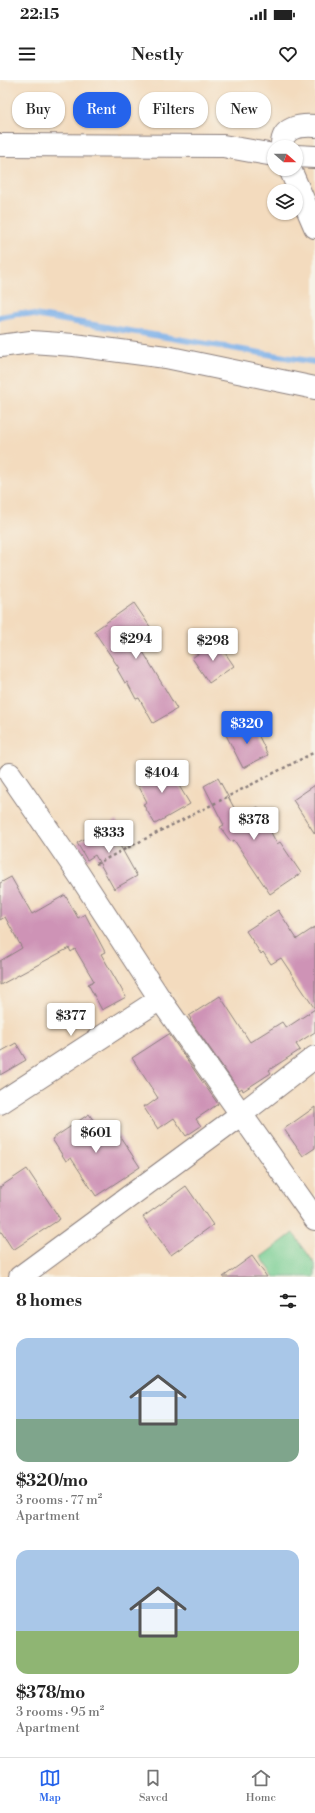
<!DOCTYPE html>
<meta charset="utf-8">
<style>
:root{--surface:#fff;--page:#f6f6f6;--text:#222;--muted:#767676;--line:#e0e0e0;--accent:#2563eb}
body{margin:0;font-family:"Libre Bodoni",serif;background:var(--page);color:var(--text);height:100vh;display:flex;flex-direction:column;font-size:15px;white-space:nowrap}
*{box-sizing:border-box;margin:0}
p{font-size:13px;color:var(--muted)}
.icon{flex:none;width:22px;height:22px;fill:none;stroke:currentColor;stroke-width:2;stroke-linecap:round;stroke-linejoin:round}
.map{position:relative;height:1197px;overflow:hidden}
.sheet{display:flex;flex-direction:column;background:var(--surface);flex:1}
.sheet>*{flex:none}
.top-card{position:absolute;left:12px;top:12px;width:291px;height:36px;display:flex;gap:8px}
.needle{width:26px;rotate:110deg}
.fabs{position:absolute;left:267px;top:60px;display:grid;gap:8px}
.fabs a{display:grid;place-items:center;width:36px;height:36px;border-radius:50%;background:var(--surface);box-shadow:0 1px 3px #0004;font-size:20px}
.price{position:absolute;translate:-50% -34px;padding:0 9px;border-radius:4px;background:#fff;color:#222;font-size:13px;line-height:26px;filter:drop-shadow(0 1px 2px #0008)}
.price::after{content:'';position:absolute;left:50%;top:24px;width:12px;height:9px;margin-left:-6px;background:inherit;clip-path:polygon(0 0,100% 0,50% 100%)}
.price.on{background:var(--accent);color:#fff}
ul{padding:0;list-style:none}
li{display:grid;align-content:center;gap:8px;height:212px;padding:0 16px}
li span{display:grid;place-items:center;height:124px;border-radius:12px;color:#555}
li>.icon{margin-inline-start:auto}
span .icon{width:72px;height:72px;fill:#fffc;stroke-width:1}
li b{font-size:17px}
h2{display:flex;justify-content:space-between;align-items:center;height:48px;padding:0 16px;font-size:17px}
.tag{padding:0 14px;border-radius:16px;background:var(--surface);box-shadow:0 1px 3px #0004;font-size:14px;line-height:36px}
.tag.on{background:var(--accent);color:#fff}
.status{display:flex;justify-content:space-between;align-items:center;height:28px;padding:0 20px;background:var(--surface);direction:ltr}
.status svg{height:11px;fill:currentColor}
header{display:flex;justify-content:space-between;align-items:center;height:52px;padding:0 16px;background:var(--surface);font-size:18px;font-weight:600}
.menu{display:flex;justify-content:space-around;align-items:center;height:56px;border-top:1px solid var(--line);background:var(--surface);font-size:11px;color:var(--muted)}
.menu a{display:grid;justify-items:center;gap:2px}
.menu .on{color:var(--accent)}
.map>svg:first-child{display:block}
</style>
<div class="status"><b>22:15</b><svg viewBox="0 0 49 12"><path d="M0 12V9h3v3zM5 12V6h3v6zM10 12V3h3v9zM15 12V0h3v12zM26 1h20v11H26zM47 4h2v5h-2z"/></svg></div>
<header><svg class="icon" aria-label="menu" viewBox="0 0 24 24"><path d="M4 6h16M4 12h16M4 18h16"/></svg>Nestly<svg class="icon" aria-label="heart" viewBox="0 0 24 24"><path d="M12 20l-8-8c-3-5 5-10 8-4 3-6 11-1 8 4z"/></svg></header>
<div class="map">
<svg width="315" height="1197" viewBox="0 0 315 1197">
<rect width="100%" height="100%" fill="#f7f3e8"/>
<filter id="ink" filterUnits="userSpaceOnUse"><feTurbulence type="fractalNoise" baseFrequency=".025" numOctaves="2"/><feDisplacementMap in="SourceGraphic" scale="8" xChannelSelector="R" yChannelSelector="G"/><feConvolveMatrix kernelMatrix="1 2 1 2 8 2 1 2 1" color-interpolation-filters="sRGB"/></filter>
<filter id="wash" filterUnits="userSpaceOnUse"><feTurbulence type="fractalNoise" baseFrequency=".012" numOctaves="4" result="noise"/><feDisplacementMap in="SourceGraphic" scale="16" xChannelSelector="R" yChannelSelector="G"/><feGaussianBlur stdDeviation="0.9" result="paint"/><feColorMatrix in="noise" values="0 0 0 0 0 0 0 0 0 0 0 0 0 0 0 0 0 1.4 0 .05"/><feComposite in="paint" operator="in"/></filter>
<g filter="url(#wash)">
<rect width="100%" height="100%" fill="#f3dbbe"/>
<path fill="#76cd92" stroke="#4c7866" d="M293,1153L315,1184V1197H275L261,1177Z"/>
<g fill="none" stroke-linecap="round" stroke-linejoin="round">
<path stroke="#7db0e9" stroke-width="6" d="M0,237L22,233L315,282"/>
</g>
<g id="blocks">
<g fill="#ce93b6">
<path d="M134,523L155,554L139,565L177,629L153,643L139,618L136,619L127,602L125,603L117,589L119,588L94,551Z"/>
<path d="M217,561L234,586L209,603L192,578Z"/>
<path d="M252,642L268,675L243,688L226,655Z"/>
<path d="M166,684L190,724L155,744L143,724L147,722L136,701Z"/>
<path d="M218,698L239,737L258,727L277,764L280,762L301,793L270,814L234,760L231,762L220,747L224,745L204,706Z"/>
<path d="M315,705V754L293,720Z"/>
<path d="M116,740L126,757L118,762L137,796L114,809L95,775L87,780L77,763Z"/>
<path d="M11,797L32,834L65,815L78,838L85,834L105,872L101,874L126,917L102,930L88,904L94,901L75,869L71,872L69,868L0,905V881L22,868L5,837L0,840V803Z"/>
<path d="M278,830L297,859L315,847V952L296,964L300,970L269,990L271,993L243,1011L242,1008L239,1010L190,940L191,939L189,936L220,916L250,962L282,942L286,948L315,929L281,878L271,884L263,872L261,874L246,851Z"/>
<path d="M169,954L218,1024L196,1039L201,1046L186,1056L174,1038L158,1049L143,1026H147L158,1018L132,978Z"/>
<path d="M16,963L26,980L0,995V972Z"/>
<path d="M315,1027V1068L303,1076L284,1049Z"/>
<path d="M89,1034L106,1059L117,1052L140,1087L96,1116L71,1078L66,1081L52,1059Z"/>
<path d="M27,1089L60,1139L13,1170L0,1150V1107Z"/>
<path d="M186,1106L213,1145L171,1175L143,1137Z"/>
<path d="M252,1176L267,1197H223Z"/>
</g>
</g>
</g>
<g filter="url(#ink)">
<use href="#blocks" fill-opacity="0" stroke="#8a7e7c" stroke-width="1"/>
<g fill="none" stroke-linecap="round" stroke-linejoin="round">
<g stroke="#8a7e7c" stroke-width="24">
<g id="street">
<path d="M0,65L223,66L274,75"/>
<path d="M282,67C281,47 300,45 315,46"/>
<path d="M296,76L315,77"/>
<path d="M290,89L315,147"/>
<path d="M0,266L31,262L74,265L166,277L315,308"/>
<path d="M10,694L78,793L160,919L315,1139"/>
<path d="M0,1023L160,919"/>
<path d="M20,1197L240,1035L315,977"/>
</g>
</g>
<path stroke="#8a7e7c" stroke-width="2.5" stroke-dasharray="3 3" stroke-linecap="butt" d="M96,784L315,672"/>
<use href="#street" stroke="#fff" stroke-width="22"/>
</g>
</g>
</svg>
<div class="fabs">
<a><svg class="needle" viewBox="-14 -14 28 28"><path d="M0-13l5 13h-10z" fill="#e53935"/><path d="M0 13l5-13h-10z" fill="#767676"/></svg></a>
<a><svg class="icon" aria-label="layers" viewBox="0 0 24 24"><path d="M12 4l9 5-9 5-9-5zM3 14l9 5 9-5"/></svg></a>
</div>
<b class="price" style="left:136px;top:580px">$294</b>
<b class="price" style="left:213px;top:582px">$298</b>
<b class="price on" style="left:247px;top:665px">$320</b>
<b class="price" style="left:162px;top:714px">$404</b>
<b class="price" style="left:254px;top:761px">$378</b>
<b class="price" style="left:109px;top:774px">$333</b>
<b class="price" style="left:71px;top:957px">$377</b>
<b class="price" style="left:96px;top:1074px">$601</b>
<div class="top-card">
<a class="tag">Buy</a>
<a class="tag on">Rent</a>
<a class="tag">Filters</a>
<a class="tag">New</a>
</div>
</div>
<section class="sheet">
<h2>8 homes<svg class="icon" aria-label="filters" viewBox="0 0 24 24"><path d="M4 7h16M4 17h16"/><circle cx="9" cy="7" r="2"/><circle cx="15" cy="17" r="2"/></svg></h2>
<ul>
<li><span style="background:linear-gradient(#a9c7e8 65%,#7fa58c 0)"><svg class="icon" aria-label="home" viewBox="0 0 24 24"><path d="M3 11l9-7 9 7M6 9v11h12V9"/></svg></span><div><b>$320/mo</b><p>3 rooms · 77 m²</p><p>Apartment</p></div></li>
<li><span style="background:linear-gradient(#a9c7e8 65%,#8fb573 0)"><svg class="icon" aria-label="home" viewBox="0 0 24 24"><path d="M3 11l9-7 9 7M6 9v11h12V9"/></svg></span><div><b>$378/mo</b><p>3 rooms · 95 m²</p><p>Apartment</p></div></li>
</ul>
</section>
<nav class="menu">
<a class="on"><svg class="icon" aria-label="map" viewBox="0 0 24 24"><path d="M3 6l6-2 6 2 6-2v14l-6 2-6-2-6 2zM9 4v14M15 6v14"/></svg>Map</a>
<a><svg class="icon" aria-label="saved" viewBox="0 0 24 24"><path d="M7 4h10v16l-5-4-5 4z"/></svg>Saved</a>
<a><svg class="icon" aria-label="home" viewBox="0 0 24 24"><path d="M3 11l9-7 9 7M6 9v11h12V9"/></svg>Home</a>
</nav>
